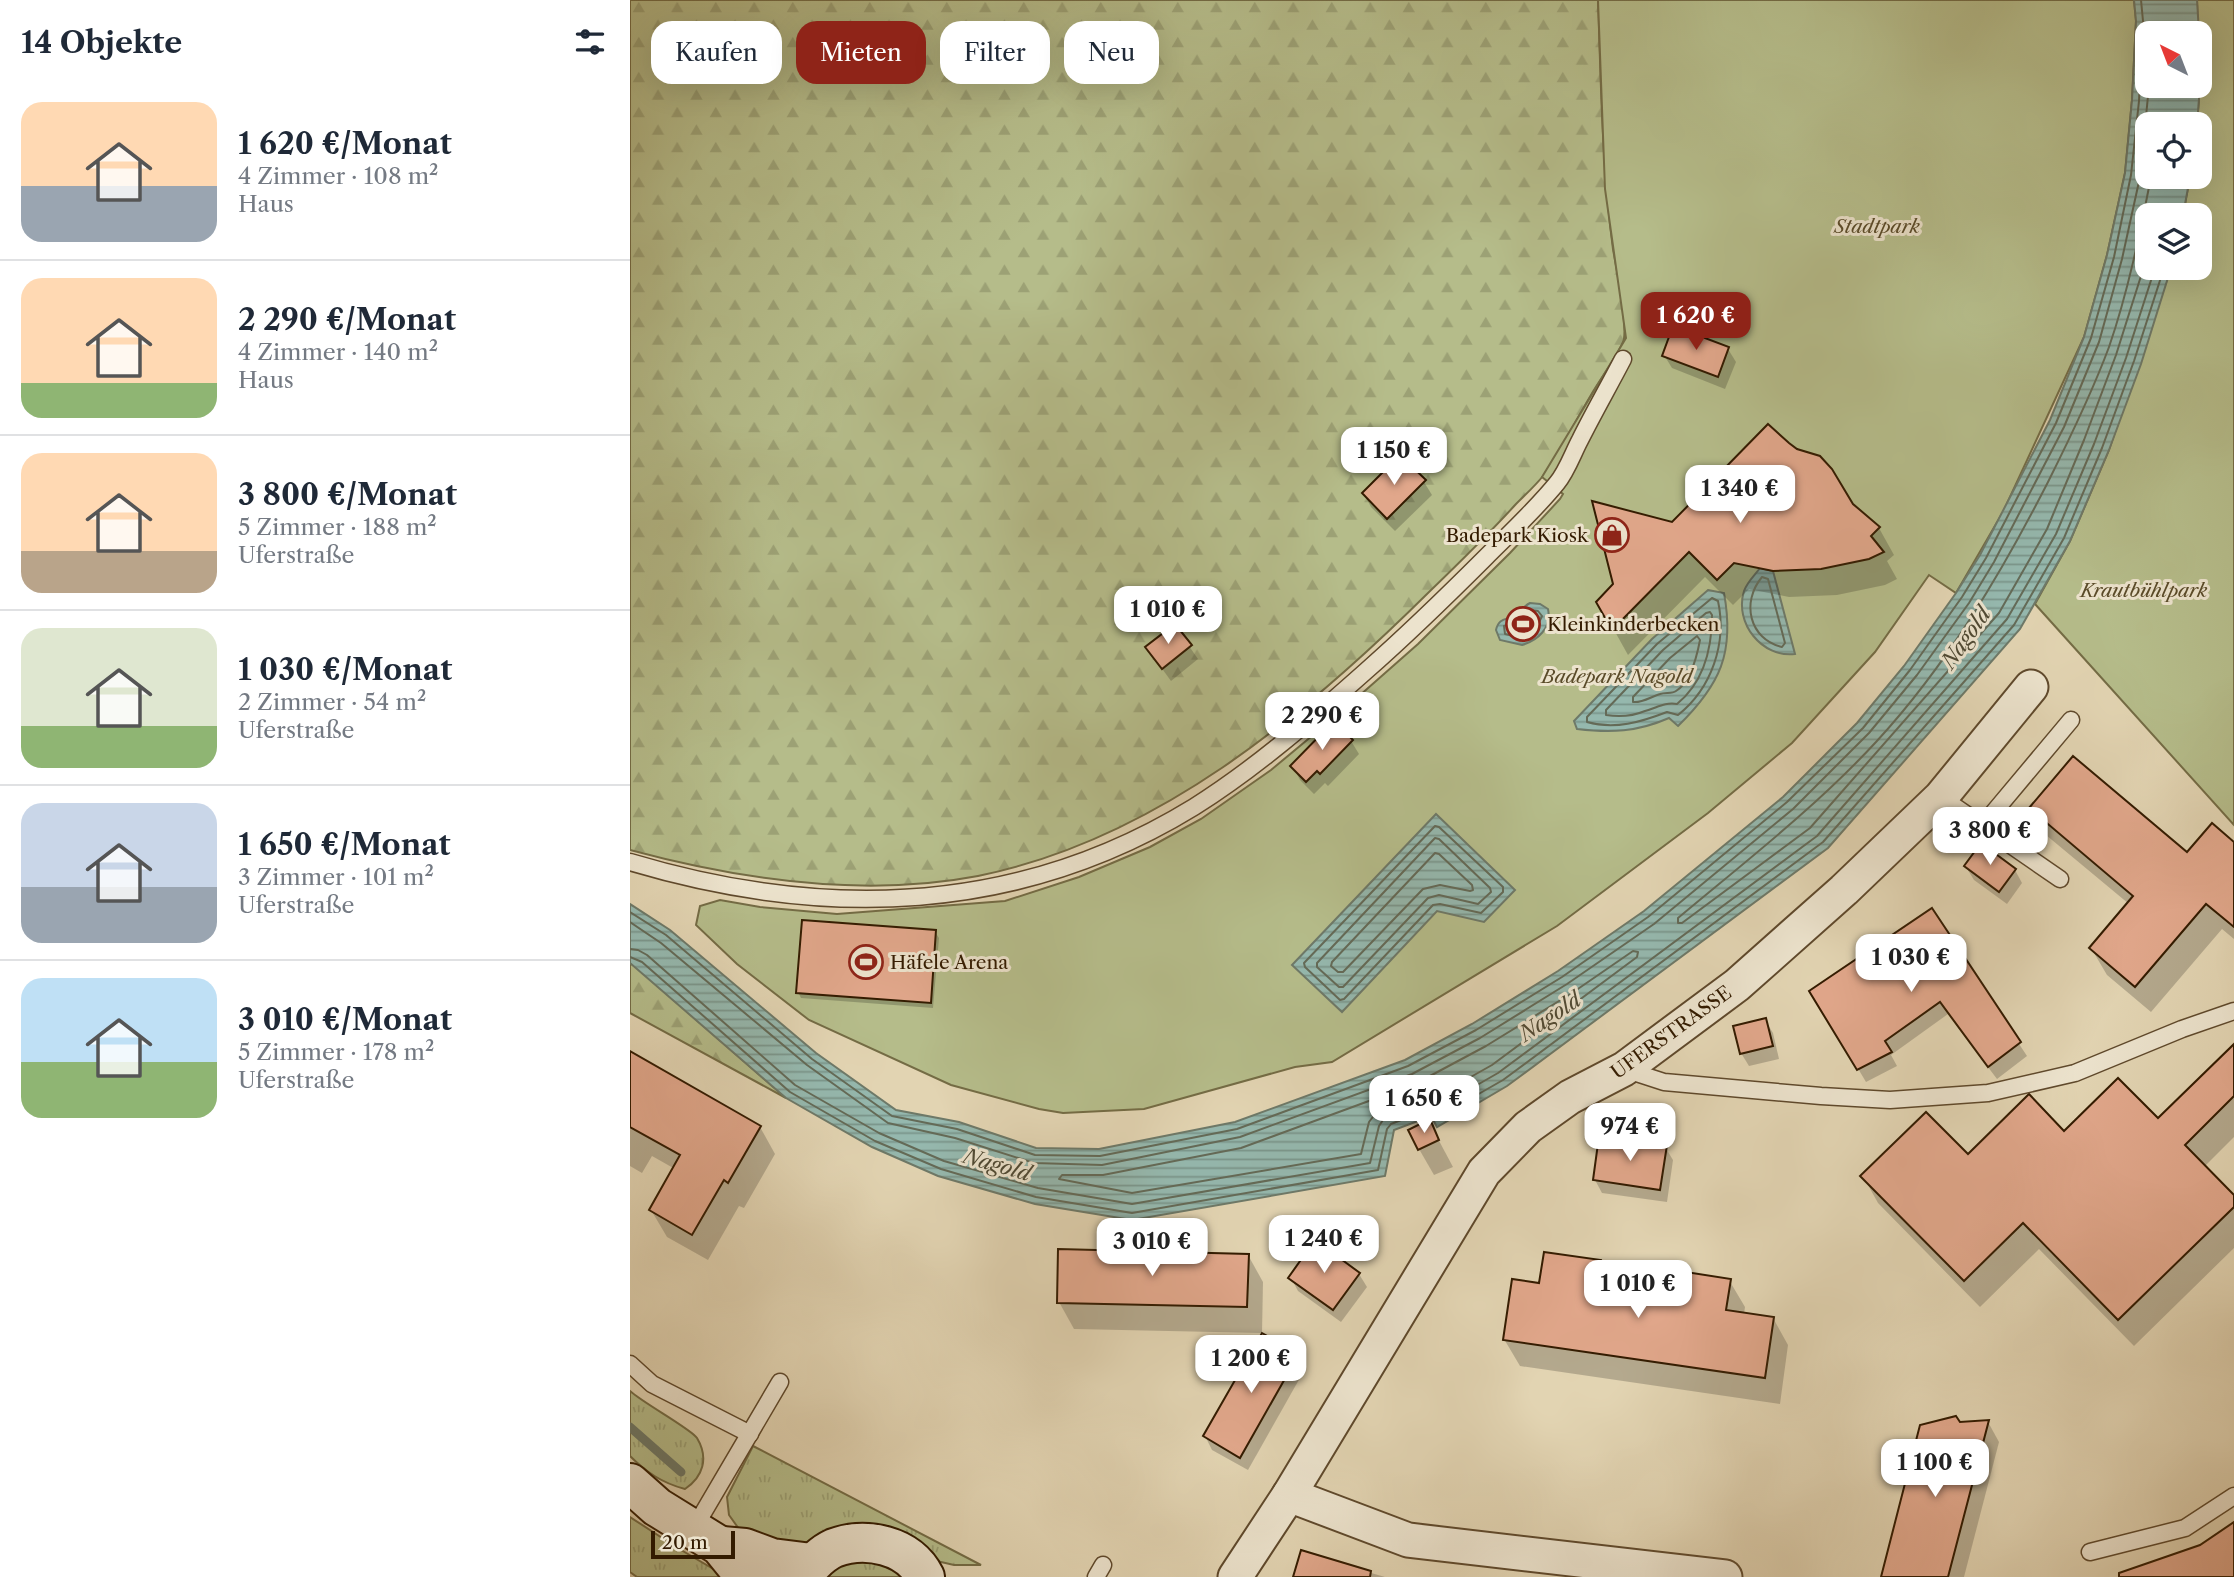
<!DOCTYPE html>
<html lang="de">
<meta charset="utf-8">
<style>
:root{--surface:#fff;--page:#f2f2f3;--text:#1f2937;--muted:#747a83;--line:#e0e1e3;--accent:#8f2418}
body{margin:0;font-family:"Libre Caslon Text",serif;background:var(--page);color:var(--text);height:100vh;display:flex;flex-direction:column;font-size:26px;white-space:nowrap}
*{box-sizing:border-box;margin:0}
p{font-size:23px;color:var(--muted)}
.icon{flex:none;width:38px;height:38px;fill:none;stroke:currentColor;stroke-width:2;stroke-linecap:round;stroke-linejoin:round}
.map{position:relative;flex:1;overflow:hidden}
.drawer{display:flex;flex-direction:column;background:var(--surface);width:630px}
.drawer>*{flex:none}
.banner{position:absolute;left:21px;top:21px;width:665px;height:63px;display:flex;gap:14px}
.needle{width:46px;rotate:318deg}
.tools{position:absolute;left:1505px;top:21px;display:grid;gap:14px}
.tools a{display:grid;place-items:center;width:77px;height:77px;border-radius:14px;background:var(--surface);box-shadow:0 7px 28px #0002;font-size:35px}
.scale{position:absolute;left:21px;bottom:18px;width:84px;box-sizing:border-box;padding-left:7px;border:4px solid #331b00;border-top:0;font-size:19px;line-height:24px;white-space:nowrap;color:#331b00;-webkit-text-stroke:5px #ece3cd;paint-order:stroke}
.price{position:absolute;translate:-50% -60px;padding:0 16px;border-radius:14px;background:#fff;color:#222;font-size:23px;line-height:46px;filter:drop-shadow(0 2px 4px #0008)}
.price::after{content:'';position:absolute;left:50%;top:42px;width:21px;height:16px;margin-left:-10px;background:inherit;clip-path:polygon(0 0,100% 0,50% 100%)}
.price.on{background:var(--accent);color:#fff}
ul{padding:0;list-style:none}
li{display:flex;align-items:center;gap:21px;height:175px;padding:0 21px}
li+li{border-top:2px solid var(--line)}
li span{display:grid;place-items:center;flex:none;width:196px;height:140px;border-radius:21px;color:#555}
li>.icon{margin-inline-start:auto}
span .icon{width:84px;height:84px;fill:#fffc;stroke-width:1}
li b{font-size:30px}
h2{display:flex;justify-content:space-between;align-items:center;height:84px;padding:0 21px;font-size:30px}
.pill{padding:0 24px;border-radius:21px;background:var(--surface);box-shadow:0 7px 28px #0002;font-size:24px;line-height:63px}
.pill.on{background:var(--accent);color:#fff}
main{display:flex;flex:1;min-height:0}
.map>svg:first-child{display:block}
</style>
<main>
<section class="drawer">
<h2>14 Objekte<svg class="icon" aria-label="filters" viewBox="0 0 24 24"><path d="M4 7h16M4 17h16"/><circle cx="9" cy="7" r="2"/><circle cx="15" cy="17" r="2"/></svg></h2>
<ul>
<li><span style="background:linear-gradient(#ffd9b3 60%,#9aa5b1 0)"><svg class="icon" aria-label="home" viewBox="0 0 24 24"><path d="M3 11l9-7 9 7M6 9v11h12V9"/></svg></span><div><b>1 620 €/Monat</b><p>4 Zimmer · 108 m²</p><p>Haus</p></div></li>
<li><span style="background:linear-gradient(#ffd9b3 75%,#8fb573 0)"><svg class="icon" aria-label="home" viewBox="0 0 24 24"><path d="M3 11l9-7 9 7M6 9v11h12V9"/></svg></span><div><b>2 290 €/Monat</b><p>4 Zimmer · 140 m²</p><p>Haus</p></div></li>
<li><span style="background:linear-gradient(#ffd9b3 70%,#b9a48a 0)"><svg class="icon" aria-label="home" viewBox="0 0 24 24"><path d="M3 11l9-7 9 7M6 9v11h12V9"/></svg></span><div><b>3 800 €/Monat</b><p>5 Zimmer · 188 m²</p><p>Uferstraße</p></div></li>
<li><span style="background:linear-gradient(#dfe7d0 70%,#8fb573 0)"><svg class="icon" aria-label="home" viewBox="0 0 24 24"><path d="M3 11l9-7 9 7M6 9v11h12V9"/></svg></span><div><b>1 030 €/Monat</b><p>2 Zimmer · 54 m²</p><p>Uferstraße</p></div></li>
<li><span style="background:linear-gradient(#c9d6e8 60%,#9aa5b1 0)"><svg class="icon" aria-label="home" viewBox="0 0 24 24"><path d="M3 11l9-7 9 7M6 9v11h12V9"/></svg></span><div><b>1 650 €/Monat</b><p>3 Zimmer · 101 m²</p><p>Uferstraße</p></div></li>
<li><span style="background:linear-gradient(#bfe0f5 60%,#8fb573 0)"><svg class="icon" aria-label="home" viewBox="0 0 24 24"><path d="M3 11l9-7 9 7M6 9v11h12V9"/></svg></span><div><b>3 010 €/Monat</b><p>5 Zimmer · 178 m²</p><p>Uferstraße</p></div></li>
</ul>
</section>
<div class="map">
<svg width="1604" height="1577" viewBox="0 0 1604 1577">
<defs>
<pattern id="grass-tufts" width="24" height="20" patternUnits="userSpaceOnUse" patternTransform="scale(1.75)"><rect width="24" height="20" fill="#b5bc8a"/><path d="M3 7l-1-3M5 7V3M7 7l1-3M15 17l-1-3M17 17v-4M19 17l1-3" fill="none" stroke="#9ca175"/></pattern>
<pattern id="forest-firs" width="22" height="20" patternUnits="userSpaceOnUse" patternTransform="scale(1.75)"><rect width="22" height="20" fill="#b5bc8a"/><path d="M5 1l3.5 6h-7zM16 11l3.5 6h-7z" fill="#9ca175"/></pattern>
<pattern id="water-rules" width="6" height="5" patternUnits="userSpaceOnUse" patternTransform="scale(1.75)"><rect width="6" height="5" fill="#95b8ae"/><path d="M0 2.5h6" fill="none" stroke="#7a958b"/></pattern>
</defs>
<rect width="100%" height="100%" fill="#e2d4b2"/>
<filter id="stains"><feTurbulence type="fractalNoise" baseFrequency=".00286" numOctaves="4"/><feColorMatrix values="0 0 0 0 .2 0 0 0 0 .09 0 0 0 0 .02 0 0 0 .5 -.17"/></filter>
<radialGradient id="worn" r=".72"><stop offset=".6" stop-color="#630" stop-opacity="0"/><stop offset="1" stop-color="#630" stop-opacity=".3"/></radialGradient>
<g fill="url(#grass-tufts)" stroke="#746c45" stroke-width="2">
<path d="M0,1391C13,1403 61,1429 67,1438C79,1458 73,1477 55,1489C32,1483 16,1472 0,1456Z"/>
<path d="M123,1446L351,1565H324L298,1559L169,1549L114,1536L99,1515L97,1497Z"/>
<path d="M0,1517L46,1547L97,1577H7L0,1572Z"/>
<path d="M214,1561L259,1563L277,1577H192Z"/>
</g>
<g fill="url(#forest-firs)" stroke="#746c45" stroke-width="2">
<path d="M0,0H968C971,83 972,167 983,249C986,267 999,329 993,342C985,360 971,378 961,395C945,422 931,450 913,476C905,486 895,495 886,504C858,535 828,564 798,593C673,717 525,840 348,876C233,898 111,880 0,850Z"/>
<path d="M0,963L7,968L156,1098L0,1013Z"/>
</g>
<g fill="#b5bc8a" stroke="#746c45" stroke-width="2">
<path d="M968,0H1504L1506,21L1502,100L1495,173L1477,255L1454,337L1373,512L1326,593L1299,575L1245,652L1162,743L1078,813L927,926L702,1062L665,1067L514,1109L433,1113L409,1109L321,1085L179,1020L107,964L66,925L70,906L90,900L130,907L207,914L375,901L449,877L520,847L571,819L641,770L712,711L788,644L880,553L930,499L933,494L912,477L996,338L975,189Z"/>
<path d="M1567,0H1604V825L1405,604L1440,541L1479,450L1541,268H1570V215H1553L1560,177H1570V124H1567L1570,86Z"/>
</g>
<g fill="url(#water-rules)" stroke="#6e7968" stroke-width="2">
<path d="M1504,0H1567L1569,33H1517V86H1570L1567,124H1517V177H1560L1553,215H1517V268H1541L1511,364L1479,450L1440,541L1390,629L1198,848L877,1086L807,1127L801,1116L764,1130L755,1176L502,1220L405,1204L308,1176L242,1147L156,1098L0,963V904L40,930L186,1053L266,1110L329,1122L406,1148L469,1149L605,1122L775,1060L842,1024L928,971L1014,911L1153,797L1227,723L1274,666L1326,593L1350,555L1420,420L1454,337L1477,255L1495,173L1502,100L1506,21Z"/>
<path d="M1130,568L1143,571L1165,654C1132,658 1104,623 1114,591C1117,582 1125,575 1130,568Z"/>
<path d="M1078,590L1094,593C1105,653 1090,685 1048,726L1039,718C1007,732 981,733 947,729L944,721L1022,639Z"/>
<path d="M900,603L910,604L918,609C922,628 908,640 892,645L870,640L866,630C869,616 878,621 887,614C892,610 894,606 900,603Z"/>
<path d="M806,814L885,890L854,922L807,911L712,1012L662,965Z"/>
</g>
<g fill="#0003">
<path d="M1098,349L1106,362L1095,389L1042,368L1034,355Z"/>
<path d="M794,482L802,495L765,531L741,507L734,494Z"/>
<path d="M1222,505L1249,528L1264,555L1257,561L1267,579L1255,585L1207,595L1159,597L1119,589L1103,605L1075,577L998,655L969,603L1043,524Z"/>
<path d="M545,626L568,659L541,681L517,648Z"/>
<path d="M721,741L729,754L698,786L695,783L684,794L670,780L663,767Z"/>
<path d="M1401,808L1557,855L1582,825L1604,844V939L1592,929L1521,1012L1477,975L1461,948L1499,904L1416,835Z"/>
<path d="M1336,867L1385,870L1392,883L1377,904L1344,880Z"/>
<path d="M1301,911L1397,1056L1367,1079L1318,1014L1261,1055L1267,1066L1236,1082L1182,991Z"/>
<path d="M305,932L309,938L303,1008L171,998L168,992Z"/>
<path d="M1135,1020L1143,1033L1149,1059L1119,1066L1111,1053Z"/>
<path d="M1604,1046V1137L1574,1167L1604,1198V1248L1504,1346L1409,1249L1350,1307L1248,1203L1233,1176L1338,1157L1434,1133L1528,1121Z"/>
<path d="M0,1053L130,1127L145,1154L114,1208L109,1206L78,1260L37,1237L21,1210L45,1169L22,1156L12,1173L0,1166Z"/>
<path d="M799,1122L823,1167L804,1175L789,1149Z"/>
<path d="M1035,1147L1043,1160L1037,1202L972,1193L965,1180Z"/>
<path d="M618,1255L633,1282L632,1333L444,1329L429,1302Z"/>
<path d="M970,1262L986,1288L985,1296L1040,1303L1099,1280L1115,1307L1114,1314L1143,1318L1158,1345L1150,1404L890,1366L874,1339L911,1285Z"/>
<path d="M729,1274L737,1287L711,1322L668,1291L661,1278Z"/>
<path d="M668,1356L675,1369L618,1470L582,1450L575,1436Z"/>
<path d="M1358,1422L1369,1442L1334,1577H1253L1329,1424Z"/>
<path d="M672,1553L755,1577H665Z"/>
</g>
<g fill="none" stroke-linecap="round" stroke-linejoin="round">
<g stroke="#646a57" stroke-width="2">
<path d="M1517,257L1486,355L1454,440L1417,529L1369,613L1180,828L1052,923H1048V918C1116,861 1186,807 1246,742C1317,665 1371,574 1418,482C1440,438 1462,393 1479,347C1498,292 1510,233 1521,177"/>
<path d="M1132,577L1138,579L1155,643L1152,647C1119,639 1111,602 1132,577Z"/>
<path d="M1082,598L1088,601C1097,643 1082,688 1048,715L1037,712C1011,722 985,730 957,722V717L1027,644Z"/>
<path d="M901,610L908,611L912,616L905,631L891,638L875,634L874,626L887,622Z"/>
<path d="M1076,613L1080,612L1082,615C1082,649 1074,682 1047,704C1034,702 1027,708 1015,711C1003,716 988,717 976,715V710L1033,650Z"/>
<path d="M1067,636L1070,640C1067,656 1061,682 1046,691C1042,694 1035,692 1030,694C1020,697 1013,703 1003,702V697L1040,658Z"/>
<path d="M805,826L809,827L873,887V892L851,913L810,904L803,905L714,999L710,1000L675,967L674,963Z"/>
<path d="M805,838L809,839L860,888L861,892L848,904L809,895L798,898L713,987H709L687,967V963Z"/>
<path d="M805,853L809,854L842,885L843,890L840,891L810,885L793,889L713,972H708L701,966L702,962Z"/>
<path d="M0,912L36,935L182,1059L262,1116L327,1129L405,1155L470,1156L607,1129L778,1066L846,1030L932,977L1018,917L1157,802L1233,728L1280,670L1332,597L1356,558L1426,423L1461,338L1484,257L1501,175L1509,101L1513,21L1511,0"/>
<path d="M0,922L31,943L177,1065L258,1123L325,1138L404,1163L472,1165L610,1137L782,1074L850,1038L937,984L1024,924L1163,809L1239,733L1287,675L1339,603L1364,562L1434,427L1469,342L1492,259L1510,177L1519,86"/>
<path d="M0,949L8,950L17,955L165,1085L249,1133L314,1161L408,1188L502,1204L740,1163L749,1126L755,1117L797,1101L814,1104L868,1073L1187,836L1377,619L1426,534L1464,444L1496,358L1525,268"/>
<path d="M1003,951L1008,952L1007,957L862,1065L814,1092L794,1090L749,1109L739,1122L731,1154L502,1193L429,1179L432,1175H473L611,1148L785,1084L856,1046L942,993Z"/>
<path d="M0,957L12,962L160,1092L245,1141L311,1169L406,1197L502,1213L748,1170L757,1129L761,1124L799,1109L812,1115L873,1080L1193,842L1384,625L1434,538L1472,448L1504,361L1534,268"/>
</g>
<path stroke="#6e7968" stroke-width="9" d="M0,1427L51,1472"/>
</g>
<g fill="#e1a78b" stroke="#331b00" stroke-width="2">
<path d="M1043,326L1099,347L1088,377L1032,356Z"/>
<path d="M1138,424L1159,443L1167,449L1190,456L1202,469L1223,504L1250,527L1241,536L1254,552L1239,559L1191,569L1143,571L1104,563L1087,580L1059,552L982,630L966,602L983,584L962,501L1042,522Z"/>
<path d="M770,455L796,480L757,519L732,493Z"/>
<path d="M545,624L562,645L532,669L515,647Z"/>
<path d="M704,721L723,740L690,774L687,771L676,782L660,766Z"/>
<path d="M1443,756L1557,852L1582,823L1604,842V927L1576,904L1505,987L1459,948L1503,896L1399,808Z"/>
<path d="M1351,843L1386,869L1369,892L1334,866Z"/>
<path d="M1302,908L1391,1042L1358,1067L1310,1002L1255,1041L1262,1052L1227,1070L1179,991Z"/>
<path d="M172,920L306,930L301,1003L166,993Z"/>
<path d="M1136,1018L1143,1046L1110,1054L1103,1026Z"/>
<path d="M1604,1044V1096L1555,1145L1604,1195V1207L1488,1320L1393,1223L1334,1281L1230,1176L1296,1112L1338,1154L1399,1094L1434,1131L1488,1078L1528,1118Z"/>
<path d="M0,1051L131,1126L98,1183L94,1180L62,1235L19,1210L50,1155L0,1127Z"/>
<path d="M800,1119L809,1140L788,1150L778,1130Z"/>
<path d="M969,1136L1037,1145L1030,1190L963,1180Z"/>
<path d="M685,1240L730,1273L703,1310L658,1278Z"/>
<path d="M428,1249L619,1254L617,1307L427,1303Z"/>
<path d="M914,1252L971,1260L967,1291L1038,1301L1043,1270L1101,1279L1096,1310L1144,1317L1135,1378L873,1340L882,1279L909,1283Z"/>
<path d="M632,1333L669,1354L610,1458L573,1436Z"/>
<path d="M1326,1416L1330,1422L1359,1420L1318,1577H1251L1290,1425Z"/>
<path d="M1604,1522V1577H1489V1573L1570,1545Z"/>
<path d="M671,1550L741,1571L740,1577H663Z"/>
</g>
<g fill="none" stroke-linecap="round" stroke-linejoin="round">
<g stroke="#5f492c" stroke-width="19">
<g id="lane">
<path d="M1311,797L1430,879"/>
<path d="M1353,825L1441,720"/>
<path d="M0,862C194,920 388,915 564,807C626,768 682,719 736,671C778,634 817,596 856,557C880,533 906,509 927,483C937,471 943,453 950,440C964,412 979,386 993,359"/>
<path d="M994,1069L1034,1082L1191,1096L1260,1100L1358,1093L1445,1073L1552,1029L1604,1011"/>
<path d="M0,1364L22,1384L120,1434"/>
<path d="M63,1530L150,1382"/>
<path d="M1460,1552L1555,1528L1604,1496"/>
<path d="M466,1577L473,1565"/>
</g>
</g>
<g stroke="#5f492c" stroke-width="37">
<g id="street">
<path d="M659,1495L778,1540L1095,1577"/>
<path d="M605,1577L659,1495L854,1172L898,1127L940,1097L994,1069L1107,985L1214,890L1311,797L1401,687"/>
</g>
</g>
<g stroke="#331b00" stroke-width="42">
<g id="secondary">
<path d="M0,1483L27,1507L90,1546L107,1567L123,1577"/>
<path d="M92,1546L115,1548L142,1558L182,1563"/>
<path d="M172,1577C180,1566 191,1554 204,1548C236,1536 279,1545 295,1577"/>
</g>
</g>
<use href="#lane" stroke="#ece3cd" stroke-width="16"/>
<use href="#street" stroke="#ece3cd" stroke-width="33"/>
<use href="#secondary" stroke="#ece3cd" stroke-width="38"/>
</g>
<defs>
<g id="shop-ring" transform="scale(1.75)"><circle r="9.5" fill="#ece3cd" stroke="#8f2418" stroke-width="1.5"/><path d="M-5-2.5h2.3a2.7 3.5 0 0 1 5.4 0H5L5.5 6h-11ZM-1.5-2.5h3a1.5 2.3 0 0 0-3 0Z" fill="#8f2418"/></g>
<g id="stadium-ring" transform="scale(1.75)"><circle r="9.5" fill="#ece3cd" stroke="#8f2418" stroke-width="1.5"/><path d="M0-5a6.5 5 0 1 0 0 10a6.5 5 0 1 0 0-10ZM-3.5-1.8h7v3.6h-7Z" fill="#8f2418"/></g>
</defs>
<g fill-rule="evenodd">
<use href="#shop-ring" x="982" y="535"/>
<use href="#stadium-ring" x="893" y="624"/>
<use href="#stadium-ring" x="236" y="962"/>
</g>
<g text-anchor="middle" stroke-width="6" stroke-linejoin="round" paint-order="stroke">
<g font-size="19" font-style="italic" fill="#5a4b29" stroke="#ece3cd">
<text x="1247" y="233">Stadtpark</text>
<text x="1514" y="597">Krautbühlpark</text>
<text x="987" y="683">Badepark Nagold</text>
</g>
<g font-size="19" fill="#331b00" stroke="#ece3cd" text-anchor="start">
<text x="958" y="542" text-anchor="end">Badepark Kiosk</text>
<text x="917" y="631">Kleinkinderbecken</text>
<text x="260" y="969">Häfele Arena</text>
</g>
<g font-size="19" fill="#331b00" stroke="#ece3cd">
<text transform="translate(1041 1032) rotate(-36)" y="7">UFERSTRASSE</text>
</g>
<g font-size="21" font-style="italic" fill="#504a34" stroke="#ece3cd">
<text transform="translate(1336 638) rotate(-55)" y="7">Nagold</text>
<text transform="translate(920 1017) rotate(-34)" y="7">Nagold</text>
<text transform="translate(367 1165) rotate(16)" y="7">Nagold</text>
</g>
</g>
<rect width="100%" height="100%" filter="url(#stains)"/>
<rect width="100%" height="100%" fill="url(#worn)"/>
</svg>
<div class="tools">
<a><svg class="needle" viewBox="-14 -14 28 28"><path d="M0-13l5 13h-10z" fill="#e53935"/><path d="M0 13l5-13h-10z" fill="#747a83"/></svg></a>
<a><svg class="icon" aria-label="locate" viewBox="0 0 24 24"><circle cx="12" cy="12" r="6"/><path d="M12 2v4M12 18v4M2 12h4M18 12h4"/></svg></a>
<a><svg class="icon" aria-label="layers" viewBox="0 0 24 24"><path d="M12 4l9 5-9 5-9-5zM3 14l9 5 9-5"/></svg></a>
</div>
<div class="scale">20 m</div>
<b class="price on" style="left:1066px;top:352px">1 620 €</b>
<b class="price" style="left:764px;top:487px">1 150 €</b>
<b class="price" style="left:1110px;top:525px">1 340 €</b>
<b class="price" style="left:538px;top:646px">1 010 €</b>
<b class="price" style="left:692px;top:752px">2 290 €</b>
<b class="price" style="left:1360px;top:867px">3 800 €</b>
<b class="price" style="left:1281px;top:994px">1 030 €</b>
<b class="price" style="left:794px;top:1135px">1 650 €</b>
<b class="price" style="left:1000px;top:1163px">974 €</b>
<b class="price" style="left:694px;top:1275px">1 240 €</b>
<b class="price" style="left:522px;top:1278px">3 010 €</b>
<b class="price" style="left:1008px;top:1320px">1 010 €</b>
<b class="price" style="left:621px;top:1395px">1 200 €</b>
<b class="price" style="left:1305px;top:1499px">1 100 €</b>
<div class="banner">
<a class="pill">Kaufen</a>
<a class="pill on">Mieten</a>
<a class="pill">Filter</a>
<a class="pill">Neu</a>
</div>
</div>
</main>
